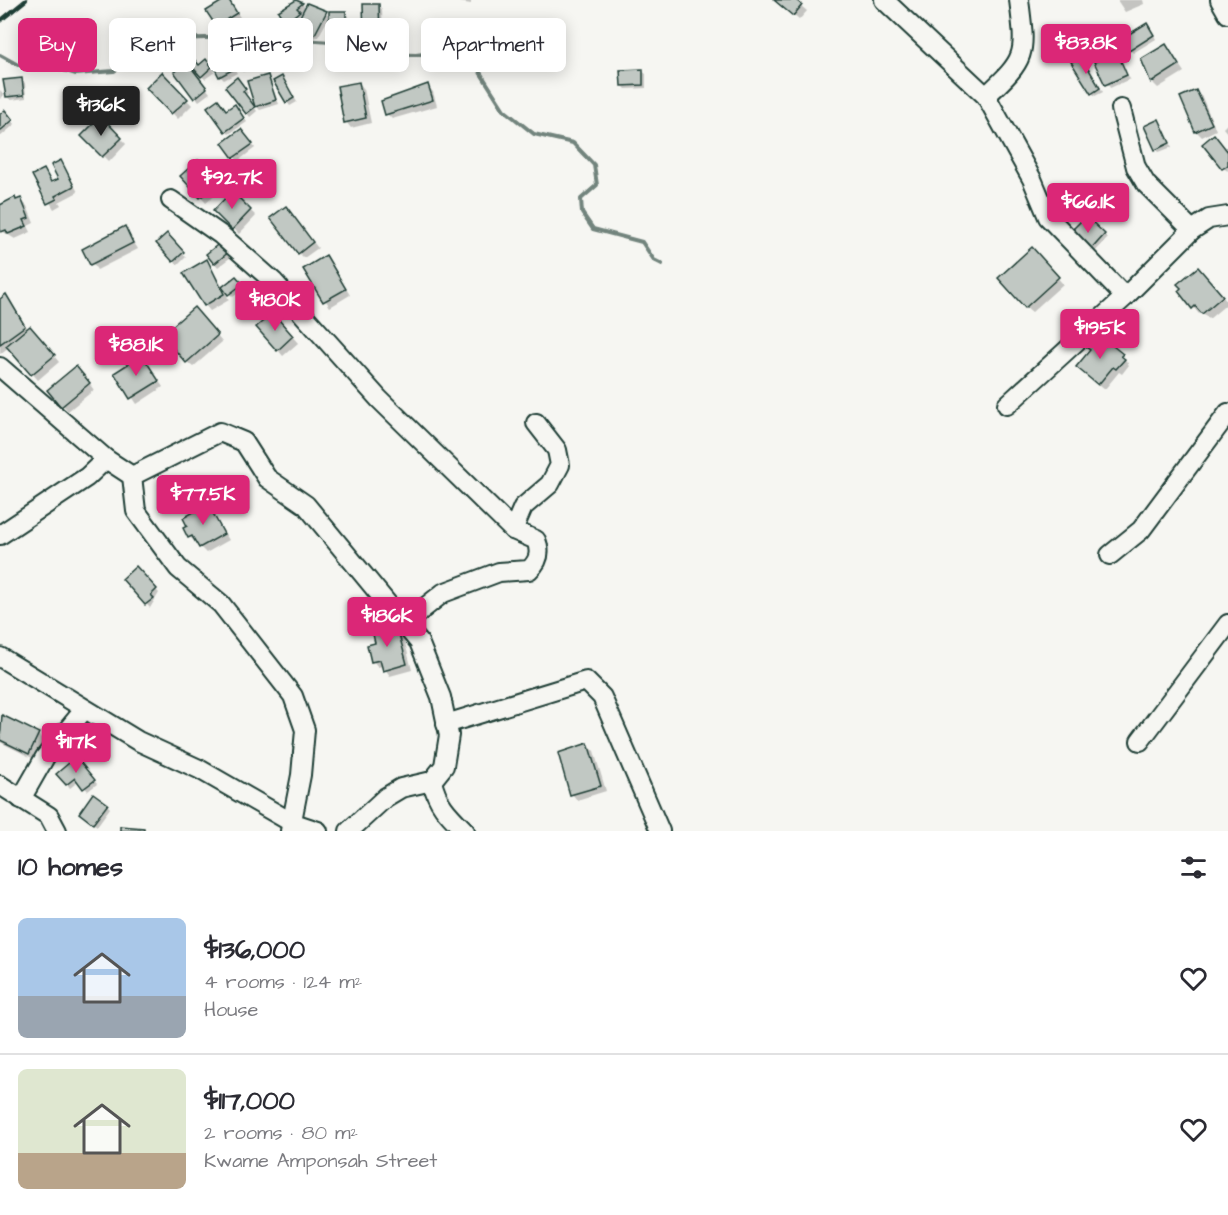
<!DOCTYPE html>
<meta charset="utf-8">
<style>
:root{--surface:#fff;--page:#f2f2f3;--text:#2b2b33;--muted:#7c7c81;--line:#e1e1e2;--accent:#db2777}
body{margin:0;font-family:"Architects Daughter",sans-serif;background:var(--page);color:var(--text);height:100vh;display:flex;flex-direction:column;font-size:22px;white-space:nowrap}
*{box-sizing:border-box;margin:0}
p{font-size:20px;color:var(--muted)}
.icon{flex:none;width:33px;height:33px;fill:none;stroke:currentColor;stroke-width:2;stroke-linecap:round;stroke-linejoin:round}
.map{position:relative;height:831px;overflow:hidden}
.side{display:flex;flex-direction:column;background:var(--surface);flex:1}
.side>*{flex:none}
.banner{position:absolute;left:18px;top:18px;width:600px;height:54px;display:flex;gap:12px}
.price{position:absolute;translate:-50% -51px;padding:0 14px;border-radius:6px;background:var(--accent);color:#fff;font-size:20px;line-height:39px;filter:drop-shadow(0 2px 3px #0008)}
.price::after{content:'';position:absolute;left:50%;top:36px;width:18px;height:14px;margin-left:-9px;background:inherit;clip-path:polygon(0 0,100% 0,50% 100%)}
.price.selected{background:#222;color:#fff}
ul{padding:0;list-style:none}
li{display:flex;align-items:center;gap:18px;height:150px;padding:0 18px}
li+li{border-top:2px solid var(--line)}
li span{display:grid;place-items:center;flex:none;width:168px;height:120px;border-radius:9px;color:#555}
li>.icon{margin-inline-start:auto}
span .icon{width:72px;height:72px;fill:#fffc;stroke-width:1}
li b{font-size:26px}
h2{display:flex;justify-content:space-between;align-items:center;height:72px;padding:0 18px;font-size:26px}
.tag{padding:0 21px;border-radius:9px;background:var(--surface);box-shadow:0 3px 15px #0003;font-size:21px;line-height:54px}
.tag.selected{background:var(--accent);color:#fff}
.map>svg:first-child{display:block}
</style>
<div class="map">
<svg width="1228" height="831" viewBox="0 0 1228 831">
<rect width="100%" height="100%" fill="#f6f6f2"/>
<filter id="ink" filterUnits="userSpaceOnUse"><feTurbulence type="fractalNoise" baseFrequency=".0167" numOctaves="2"/><feDisplacementMap in="SourceGraphic" scale="12" xChannelSelector="R" yChannelSelector="G"/><feConvolveMatrix kernelMatrix="1 2 1 2 8 2 1 2 1" color-interpolation-filters="sRGB"/></filter>
<g filter="url(#ink)">
<g fill="#0003">
<path d="M227,0L240,17L221,29L209,12Z"/>
<path d="M299,0L306,8L308,5L330,16L318,37L307,39L296,26L307,7L290,25L280,11Z"/>
<path d="M446,0H463L471,1V4Z"/>
<path d="M775,0H794L807,11L799,20Z"/>
<path d="M1117,0H1143L1144,4L1125,12Z"/>
<path d="M378,5L382,9L383,38L369,39L365,35Z"/>
<path d="M345,13L349,16V32H334L330,28Z"/>
<path d="M1150,28L1156,39L1133,53L1130,50Z"/>
<path d="M256,35L270,58L243,72L237,66L230,43L233,46Z"/>
<path d="M1108,40L1130,79L1110,88L1093,58Z"/>
<path d="M1166,46L1184,72L1158,88L1152,82Z"/>
<path d="M296,47L299,51L300,70H286L283,67Z"/>
<path d="M228,60L237,73L224,80L220,76Z"/>
<path d="M194,61L199,66L209,64L215,72L205,79L191,68L210,93L199,101L176,73Z"/>
<path d="M1084,61L1103,92L1095,96L1092,93Z"/>
<path d="M642,71L646,74V88L626,89L622,85Z"/>
<path d="M162,74L192,105L178,119L148,88Z"/>
<path d="M268,76L279,104L260,110L256,106Z"/>
<path d="M282,78L297,102L290,106L287,102Z"/>
<path d="M21,80L25,83L26,98L11,100L7,97Z"/>
<path d="M241,83L248,93L245,95L257,111L250,117L247,113Z"/>
<path d="M359,83L364,89L371,123L351,128L346,122Z"/>
<path d="M428,86L433,92L437,106L392,119L387,114Z"/>
<path d="M0,90L4,95L0,99Z"/>
<path d="M1196,92L1202,97L1216,130L1202,137L1196,131Z"/>
<path d="M238,109L247,122L229,134L226,131Z"/>
<path d="M0,116H9L15,124L0,137Z"/>
<path d="M101,118L126,144L109,162L83,136Z"/>
<path d="M1159,121L1172,147L1159,152L1156,149Z"/>
<path d="M1228,123V134L1223,128Z"/>
<path d="M245,134L255,148L238,161L224,143Z"/>
<path d="M1204,144L1228,153V171L1223,168Z"/>
<path d="M61,162L78,192L59,202L61,205L54,209L34,176L44,171L53,183L60,180Z"/>
<path d="M204,168L223,189L206,203L182,176Z"/>
<path d="M232,193L256,216L239,234L215,211Z"/>
<path d="M21,200L27,206L34,223L28,226L31,232L15,239L2,231L0,206Z"/>
<path d="M286,208L318,248L304,258L299,253Z"/>
<path d="M1086,218L1108,238L1092,255Z"/>
<path d="M125,228L138,249L97,270L84,250Z"/>
<path d="M167,236L186,257L178,265L158,243Z"/>
<path d="M224,248L231,257L218,267L208,255Z"/>
<path d="M1037,255L1063,284L1032,312L1026,307Z"/>
<path d="M326,257L350,295L330,307L305,269Z"/>
<path d="M207,260L223,288L240,281L245,288L233,297L224,289L229,300L210,311L205,305Z"/>
<path d="M1204,274L1228,303L1209,319L1201,311L1199,314L1180,291Z"/>
<path d="M6,296L28,329L35,333L59,362L38,380L9,347L0,354V301Z"/>
<path d="M199,315L222,342L193,367L187,362Z"/>
<path d="M278,320L298,343L283,356L278,350Z"/>
<path d="M1122,355L1129,365L1122,374L1119,372L1105,389L1084,372Z"/>
<path d="M142,357L163,387L137,404L116,373Z"/>
<path d="M82,374L94,390L68,411L50,390Z"/>
<path d="M208,506L229,540L206,553L190,537Z"/>
<path d="M136,568L159,593L150,608L124,579Z"/>
<path d="M374,631H402L412,670L390,676L383,666L378,667L373,661L377,644Z"/>
<path d="M3,717L38,735L44,740L34,759L0,742Z"/>
<path d="M588,745L594,751L606,791L577,800L572,794Z"/>
<path d="M80,762L97,784L88,791L79,781L70,788L67,784Z"/>
<path d="M107,805L110,808L97,826L84,817Z"/>
</g>
<g fill="none" stroke-linecap="round" stroke-linejoin="round">
<path stroke="#72847d" stroke-width="4" d="M0,55L18,65L45,64L76,74L114,71L161,45L178,39L231,37L259,26L272,28L292,39L330,42L379,54L416,55L449,51L471,58L504,110L534,134L573,143L594,165L597,185L581,199L582,213L593,229L642,242L654,260L662,264"/>
</g>
<g fill="#c1c8c3" stroke="#1f3d34" stroke-width="1.5">
<path d="M224,0H229L237,13L216,26L206,11Z"/>
<path d="M296,0L303,3L297,8L300,11L285,23L278,11Z"/>
<path d="M774,0H796L802,5L793,16Z"/>
<path d="M307,3L327,11L315,34L310,33V36H302L300,28L295,26Z"/>
<path d="M363,4H379L380,35L364,36Z"/>
<rect x="329" y="11" width="17" height="18"/>
<path d="M1147,23L1154,35L1129,51L1121,39Z"/>
<path d="M256,33L265,47V52L236,67L224,44L230,41L232,45Z"/>
<path d="M1108,38L1113,49L1092,59L1087,48Z"/>
<path d="M1166,44L1179,65L1151,83L1141,59Z"/>
<path d="M281,46H296L297,67H281Z"/>
<path d="M1117,52L1127,75L1105,85L1094,62Z"/>
<path d="M1081,56L1100,88L1091,94L1071,62Z"/>
<path d="M229,58L234,69L219,77L214,67Z"/>
<path d="M194,59L199,65L206,59L212,67L201,77L189,63Z"/>
<path d="M187,62L207,88L194,99L174,72Z"/>
<path d="M643,69V85L621,86L620,70Z"/>
<path d="M162,72L188,99L171,114L146,88Z"/>
<path d="M268,75L276,100L255,107L247,81Z"/>
<path d="M282,76L294,98L286,103L273,81Z"/>
<path d="M237,77L246,89L243,91L255,107L246,114L225,87Z"/>
<path d="M22,78L24,95L6,97L3,80Z"/>
<path d="M359,82L366,118L344,123L337,86Z"/>
<path d="M428,84L433,100L385,115L381,101Z"/>
<path d="M1196,90L1212,124L1195,132L1180,97Z"/>
<path d="M218,99L226,110L235,104L244,118L225,132L207,107Z"/>
<path d="M5,110L13,120L0,131V114Z"/>
<path d="M101,116L122,138L102,157L81,136Z"/>
<path d="M1159,119L1170,143L1155,150L1144,126Z"/>
<path d="M241,129L253,144L233,158L222,143Z"/>
<path d="M1214,134L1228,152V165L1222,169L1202,144Z"/>
<path d="M61,160L74,186L55,196L57,199L47,204L32,175L44,169L51,182L58,179L51,165Z"/>
<path d="M198,160L218,182L200,198L180,176Z"/>
<path d="M232,191L251,210L232,230L213,211Z"/>
<path d="M15,197L16,200L21,198L29,218L24,220L27,226L8,234L6,230L1,232L0,229V205Z"/>
<path d="M286,206L313,242L298,254L270,218Z"/>
<path d="M1086,216L1105,234L1088,253L1071,231Z"/>
<path d="M125,226L133,243L90,265L82,249Z"/>
<path d="M167,233L184,252L173,262L156,243Z"/>
<path d="M221,242L229,252L214,264L206,254Z"/>
<path d="M1032,247L1059,277L1025,308L998,278Z"/>
<path d="M326,255L346,289L323,302L303,269Z"/>
<path d="M207,259L224,294L204,306L183,273Z"/>
<path d="M1198,267L1223,296L1202,314L1195,306L1192,309L1178,291L1181,288L1177,284Z"/>
<path d="M236,276L243,284L228,295L222,287Z"/>
<path d="M6,294L25,326L0,344V299Z"/>
<path d="M194,307L218,335L186,363L162,335Z"/>
<path d="M273,313L293,336L277,351L256,327Z"/>
<path d="M30,326L55,355L31,375L6,346Z"/>
<path d="M1098,334L1123,354L1121,356L1125,359L1116,369L1113,367L1098,385L1076,367L1090,350L1087,348Z"/>
<path d="M142,355L159,381L130,399L114,373Z"/>
<path d="M76,366L90,383L61,407L47,390Z"/>
<path d="M208,504L224,534L199,548L192,536L188,538L183,528L187,526L183,518Z"/>
<path d="M136,566L157,589L151,595L154,598L145,605L122,579Z"/>
<path d="M396,623L407,664L383,671L380,660L371,662L367,645L375,643L372,630Z"/>
<path d="M2,715L39,733L29,754L0,740Z"/>
<path d="M588,743L601,786L570,795L558,753Z"/>
<path d="M76,757L95,780L83,789L75,778L66,785L56,774Z"/>
<path d="M93,793L108,804L93,824L79,813Z"/>
<path d="M120,826L144,828V831H120Z"/>
</g>
<g fill="none" stroke-linecap="round" stroke-linejoin="round">
<g stroke="#1f3d34" stroke-width="22">
<g id="minor">
<path d="M884,0L986,96L1032,179L1048,217L1125,297"/>
<path d="M1220,0L1228,14"/>
<path d="M986,96C1027,58 1026,55 1019,0"/>
<path d="M1121,109L1136,167L1146,184L1192,230"/>
<path d="M171,200L221,235L274,282L379,399L513,530"/>
<path d="M0,367L106,459L132,476"/>
<path d="M1007,405L1125,297L1192,230L1209,219L1228,216"/>
<path d="M132,476L220,432L244,442L267,478L306,505L419,642L441,697L449,735L444,766L432,781C437,804 449,815 465,831"/>
<path d="M132,476L136,511L178,568L221,604L293,696L305,730L301,775L290,831"/>
<path d="M0,535L87,477L106,459"/>
<path d="M1110,555L1141,530L1228,413"/>
<path d="M404,624L443,593L499,572L529,570C539,561 541,552 536,540L513,530L523,507L550,484L560,465L557,450L536,423"/>
<path d="M0,657L138,741L199,769L291,822L318,831"/>
<path d="M446,724L586,681L602,697L660,831"/>
<path d="M1140,741L1228,624"/>
<path d="M0,785L49,816L57,831"/>
<path d="M21,799L45,757L84,710"/>
<path d="M349,831L386,797L401,788L432,781"/>
</g>
</g>
<use href="#minor" stroke="#f6f6f2" stroke-width="18"/>
<path stroke="#1f3d34" stroke-width="4" d="M0,21L26,0"/>
</g>
</g>
</svg>
<b class="price" style="left:1086px;top:75px">$83.8K</b>
<b class="price selected" style="left:101px;top:137px">$136K</b>
<b class="price" style="left:232px;top:210px">$92.7K</b>
<b class="price" style="left:1088px;top:234px">$66.1K</b>
<b class="price" style="left:275px;top:332px">$180K</b>
<b class="price" style="left:1100px;top:360px">$195K</b>
<b class="price" style="left:136px;top:377px">$88.1K</b>
<b class="price" style="left:203px;top:526px">$77.5K</b>
<b class="price" style="left:387px;top:648px">$186K</b>
<b class="price" style="left:76px;top:774px">$117K</b>
<div class="banner">
<a class="tag selected">Buy</a>
<a class="tag">Rent</a>
<a class="tag">Filters</a>
<a class="tag">New</a>
<a class="tag">Apartment</a>
</div>
</div>
<section class="side">
<h2>10 homes<svg class="icon" aria-label="filters" viewBox="0 0 24 24"><path d="M4 7h16M4 17h16"/><circle cx="9" cy="7" r="2"/><circle cx="15" cy="17" r="2"/></svg></h2>
<ul>
<li><span style="background:linear-gradient(#a9c7e8 65%,#9aa5b1 0)"><svg class="icon" aria-label="home" viewBox="0 0 24 24"><path d="M3 11l9-7 9 7M6 9v11h12V9"/></svg></span><div><b>$136,000</b><p>4 rooms · 124 m²</p><p>House</p></div><svg class="icon" aria-label="heart" viewBox="0 0 24 24"><path d="M12 20l-8-8c-3-5 5-10 8-4 3-6 11-1 8 4z"/></svg></li>
<li><span style="background:linear-gradient(#dfe7d0 70%,#b9a48a 0)"><svg class="icon" aria-label="home" viewBox="0 0 24 24"><path d="M3 11l9-7 9 7M6 9v11h12V9"/></svg></span><div><b>$117,000</b><p>2 rooms · 80 m²</p><p>Kwame Amponsah Street</p></div><svg class="icon" aria-label="heart" viewBox="0 0 24 24"><path d="M12 20l-8-8c-3-5 5-10 8-4 3-6 11-1 8 4z"/></svg></li>
</ul>
</section>
